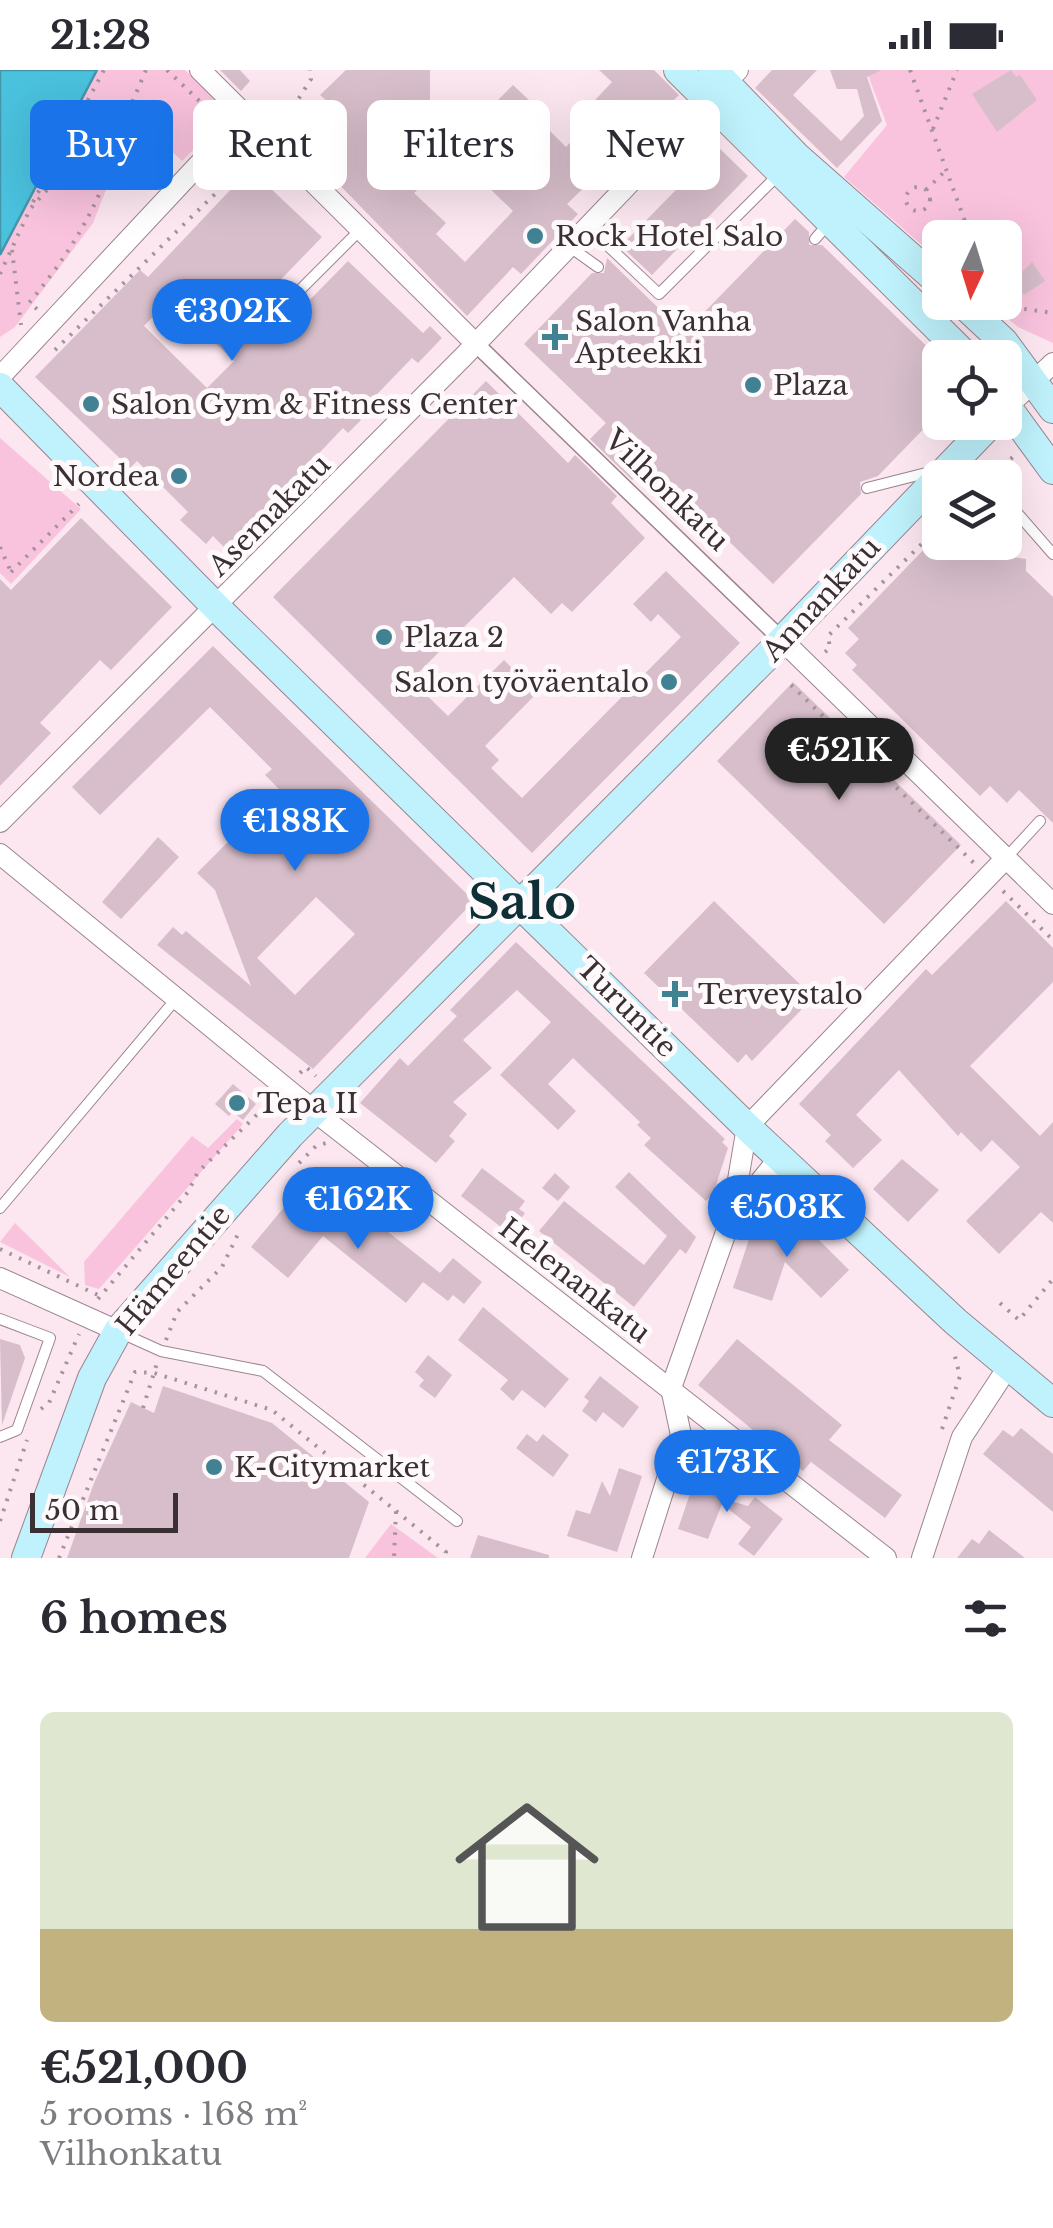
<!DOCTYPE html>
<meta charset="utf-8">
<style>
:root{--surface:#fff;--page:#f7f7f7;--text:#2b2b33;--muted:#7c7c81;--accent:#1a73e8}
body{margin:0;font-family:"Libre Baskerville",serif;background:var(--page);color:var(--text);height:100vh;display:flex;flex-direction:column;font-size:38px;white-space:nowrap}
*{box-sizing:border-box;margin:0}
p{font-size:32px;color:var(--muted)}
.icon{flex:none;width:55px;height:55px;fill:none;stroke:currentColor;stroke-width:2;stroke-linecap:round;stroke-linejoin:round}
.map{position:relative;height:1488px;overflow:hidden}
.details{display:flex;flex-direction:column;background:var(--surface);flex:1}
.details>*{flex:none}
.top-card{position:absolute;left:30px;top:30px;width:995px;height:90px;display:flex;gap:20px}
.needle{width:65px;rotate:184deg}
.controls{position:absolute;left:922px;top:150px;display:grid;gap:20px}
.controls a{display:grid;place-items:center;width:100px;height:100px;border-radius:15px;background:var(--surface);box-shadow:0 10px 40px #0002;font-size:50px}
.scale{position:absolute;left:30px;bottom:25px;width:148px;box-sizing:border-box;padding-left:10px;border:5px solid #3a3034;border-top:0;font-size:28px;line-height:35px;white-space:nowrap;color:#3a3034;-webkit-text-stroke:8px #fef9fb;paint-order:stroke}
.price{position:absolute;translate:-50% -85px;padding:0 22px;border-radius:35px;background:var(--accent);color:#fff;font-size:32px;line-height:65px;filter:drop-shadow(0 2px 5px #0008)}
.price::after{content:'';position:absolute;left:50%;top:60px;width:30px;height:22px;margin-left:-15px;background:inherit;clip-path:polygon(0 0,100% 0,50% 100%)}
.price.active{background:#222;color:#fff}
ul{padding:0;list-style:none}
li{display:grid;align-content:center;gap:20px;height:530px;padding:0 40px}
li span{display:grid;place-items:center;height:310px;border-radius:15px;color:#555}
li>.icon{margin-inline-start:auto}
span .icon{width:180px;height:180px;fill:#fffc;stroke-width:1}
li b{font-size:42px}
h2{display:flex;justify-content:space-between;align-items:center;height:120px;padding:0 40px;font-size:42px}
.pill{padding:0 35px;border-radius:15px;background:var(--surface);box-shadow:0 10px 40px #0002;font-size:35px;line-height:90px}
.pill.active{background:var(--accent);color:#fff}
.status{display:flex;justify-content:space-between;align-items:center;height:70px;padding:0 50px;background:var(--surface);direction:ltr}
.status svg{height:28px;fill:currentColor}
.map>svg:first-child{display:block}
</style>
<div class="status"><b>21:28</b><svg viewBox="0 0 49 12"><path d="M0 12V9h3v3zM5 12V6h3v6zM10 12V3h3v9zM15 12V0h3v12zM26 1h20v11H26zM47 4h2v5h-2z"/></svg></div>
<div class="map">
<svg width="1053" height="1488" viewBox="0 0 1053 1488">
<rect width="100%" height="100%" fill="#fce7f0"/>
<g fill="#f9c3dd">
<path d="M97,0H185L229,44L182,91L144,56L122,79L93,153L15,257L0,267V185Z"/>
<path d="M866,0H1053V273L1018,257L989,233L1005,232V168H940V191L844,107L887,55Z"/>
<path d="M0,368L81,439L11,514L0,503Z"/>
<path d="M237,1049L243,1054L99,1219L85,1215L84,1192L192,1066L208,1078Z"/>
<path d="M15,1153L70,1207L0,1172Z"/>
<path d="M391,1454L438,1488H365Z"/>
</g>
<path fill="#4ac1dd" stroke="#4596aa" stroke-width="2.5" d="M0,0H97L0,185Z"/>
<g fill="#d7beca" fill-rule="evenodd">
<path d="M220,0H240L250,11L241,21Z"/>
<path d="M346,0H430V71L449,90L414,123L446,153L436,164L465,192L513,141L488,117L522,81L484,44L513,15L549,49L543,54L566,77L590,52L582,44L612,12L599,0H654L679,25L567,134L578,144L521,204L513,197L467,246L293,67L328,32L320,25Z"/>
<path d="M772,0H817L793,25L841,71L864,46L857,19H837L830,0H882L867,7L882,51L837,98L755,18Z"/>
<path d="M1011,0L1016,7L1020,5L1037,30L997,62L972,24Z"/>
<path d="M718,77L748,106L652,205L621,176Z"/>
<path d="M250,99L322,167L263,228L288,252L348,191L423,263L430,256L442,268L418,293L412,288L356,346L361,350L348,363L343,358L227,480L213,466L206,474L180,450L188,442L137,391L130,398L35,307L140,200L148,207ZM170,229L234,291L207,318L144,256Z"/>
<path d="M795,149L809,162V175H822L940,289V342L878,406L860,412L861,424L773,514L648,393L632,410L590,369L606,353L524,274L592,203H604L607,188L684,263Z"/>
<path d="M1032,192L1045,211L1024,225L1014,210Z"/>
<path d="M486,311L568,393L575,385L617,426L611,433L645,468L572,542L562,533L551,544L514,507L411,610L448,646L504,590L537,623L485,676L499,690L491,698L522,728L681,567L658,544L651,552L633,534L666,501L740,573L532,783L273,527Z"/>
<path d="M81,448L172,537L111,600L100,590L40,653L51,663L0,716V509L11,520Z"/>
<path d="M931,472H997L1012,487L1026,489V501L1053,527V753L1019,720L1007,733L990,716L980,726L852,600L857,595L845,583L859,569L848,558Z"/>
<path d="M213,576L474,831L313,999L157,875L173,857L182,865L186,861L251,916L215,820L197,803L232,768L240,776L260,757L268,765L296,736L265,705L272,699L210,637L100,745L72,717ZM316,827L355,864L295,925L257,888Z"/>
<path d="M793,612L961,775L884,854L717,691Z"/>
<path d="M158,767L179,787L121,849L102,832Z"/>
<path d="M714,831L807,921L796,932L802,939L752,991L746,984L738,993L644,903Z"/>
<path d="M1006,831L1053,878V912L970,996L1040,1066L1053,1052V1153L1041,1142L999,1184L966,1151L1020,1097L992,1070L981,1082L961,1062L958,1066L899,1000L856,1045L882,1070L853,1098L825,1071L831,1065L799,1034L926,899L932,905Z"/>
<path d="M516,872L725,1069L722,1072L728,1078L713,1124L706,1131L644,1075L651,1068L637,1055L640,1052L573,988L548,1014L576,1041L558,1060L500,1005L551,952L517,920L463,970L492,998L453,1032L467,1044L449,1066L455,1071L436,1093L360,1033L400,988L408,996L457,946L450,940Z"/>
<path d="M233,1014L256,1034L243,1050L233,1042L229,1046L215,1034Z"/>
<path d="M902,1089L939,1120L908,1152L873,1119Z"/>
<path d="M482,1098L525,1131L519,1139L525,1143L510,1164L461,1126Z"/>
<path d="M629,1102L696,1167L686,1184L680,1179L634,1237L539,1161L564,1131L644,1195L667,1166L615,1117Z"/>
<path d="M555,1103L570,1117L558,1131L542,1118Z"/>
<path d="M299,1119L353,1165L368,1146L440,1203L453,1188L482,1212L464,1234L453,1225L448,1231L423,1212L406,1233L323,1166L288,1208L251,1177Z"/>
<path d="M798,1149L849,1200L821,1228L785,1192L772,1231L733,1218L752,1160Z"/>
<path d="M483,1237L569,1309L545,1338L522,1320L513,1331L500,1319L508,1310L458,1270Z"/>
<path d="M0,1269L20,1275L25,1288L2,1355Z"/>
<path d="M737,1269L842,1355L829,1370L902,1425L885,1448L811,1392L803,1401L698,1315Z"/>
<path d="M428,1285L452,1305L435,1328L419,1316L424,1310L415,1302Z"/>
<path d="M600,1306L639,1337L623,1358L603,1342L596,1352L582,1341L589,1331L584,1327Z"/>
<path d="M163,1316L272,1353L369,1432L349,1488H67L94,1413L131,1332L154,1343Z"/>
<path d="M1021,1358L1053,1384V1442L983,1384L1003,1360L1013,1367Z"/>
<path d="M527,1364L537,1372L543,1364L569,1385L553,1407L516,1378Z"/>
<path d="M619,1398L642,1406L617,1482L567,1466L576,1440L590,1444L602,1411L610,1426Z"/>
<path d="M696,1406L725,1416L721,1428L748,1436L755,1427L783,1449L754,1486L738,1474L751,1457L722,1434L708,1469L678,1459Z"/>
<path d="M989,1460L1025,1488H957L972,1469L979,1474Z"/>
<path d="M478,1465L549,1485V1488H470Z"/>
</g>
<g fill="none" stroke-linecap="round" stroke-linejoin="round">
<g stroke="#9b848f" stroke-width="12">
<g id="service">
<path d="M588,157L659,224L778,105"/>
<path d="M815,169L829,153"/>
<path d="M570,177L598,197"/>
<path d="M291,229L359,161"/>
<path d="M958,393L981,408"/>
<path d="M867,418L934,401"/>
<path d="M1005,429L1053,484"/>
<path d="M1006,788L1040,751"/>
<path d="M0,1138L176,929"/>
<path d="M0,1249L50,1268L17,1360L0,1367"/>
<path d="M119,1262L161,1281L263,1301L457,1451"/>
</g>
</g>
<g stroke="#9b848f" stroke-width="18">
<path id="pedestrian" d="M476,274L782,570"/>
</g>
<g stroke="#9b848f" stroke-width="22">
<g id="minor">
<path d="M200,0L476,274"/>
<path d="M0,307L245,45"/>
<path d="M1007,337L1053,293"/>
<path d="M782,570L1053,834"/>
<path d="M0,752L465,285L738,0"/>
<path d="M0,784L314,1041L886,1488"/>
<path d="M734,1144L780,1087"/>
<path d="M0,1208L118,1261"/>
<path d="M642,1488L681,1365L671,1318L732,1145L747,1057L1006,788"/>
<path d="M922,1488L962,1367L1008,1297"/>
</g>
</g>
<g stroke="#9b848f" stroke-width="30">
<g id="secondary">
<path d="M678,0L968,288"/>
<path d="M713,0L796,86L940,213"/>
<path d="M961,232L1004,272L1053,339"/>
<path d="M0,317L216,537L747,1057L956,1252L1053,1333"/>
<path d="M1005,334L1053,400"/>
<path d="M26,1488L92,1308L118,1261L290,1065L771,582L992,352"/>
</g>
</g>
<g stroke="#a4949a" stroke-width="4" stroke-dasharray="2.5 8" stroke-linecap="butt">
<path d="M167,0L209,40"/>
<path d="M910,0L971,168"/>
<path d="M282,55L311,9L310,0"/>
<path d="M933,59L957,0"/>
<circle cx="918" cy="129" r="12"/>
<path d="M926,120L946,100"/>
<path d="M33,132L104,0"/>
<path d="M12,180L21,255"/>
<path d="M0,204L30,139L79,84L131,35L146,0"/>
<path d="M1005,231L1018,238L1053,243"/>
<path d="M37,239L29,233C85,165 106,119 131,35"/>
<path d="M55,280L256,84"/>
<path d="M995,403L1014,386"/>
<path d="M0,477L11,502"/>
<path d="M11,502L79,434"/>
<path d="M825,582L830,578L828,566L940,456"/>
<path d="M791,615L976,795"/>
<path d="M1003,821L1053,870"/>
<path d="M300,1003L306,997L316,1006"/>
<path d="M299,1093L316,1076L326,1073"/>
<path d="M0,1179L100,1226"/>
<path d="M98,1229L188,1122L198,1102L272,1030"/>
<path d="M1000,1233L1019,1250L1053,1209"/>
<path d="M166,1270L177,1242L222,1197L240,1160"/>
<path d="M143,1338L157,1293"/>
<path d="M41,1339L49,1333L79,1264"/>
<path d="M942,1359L960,1306L954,1283"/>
<path d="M396,1441L446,1482L441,1488"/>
<path d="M0,1451L27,1370"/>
<path d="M59,1488L135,1302L154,1303L272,1340L396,1441L394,1488"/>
</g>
<use href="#service" stroke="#fff" stroke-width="10"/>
<use href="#pedestrian" stroke="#fff" stroke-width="15"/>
<use href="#minor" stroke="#fff" stroke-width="20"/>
<use href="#secondary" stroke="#bff2fc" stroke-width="28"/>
</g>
<g fill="#408293" stroke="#fef9fb" stroke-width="4">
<circle cx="535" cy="166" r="10"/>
<path d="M550 252h10v10h10v10h-10v10h-10v-10h-10v-10h10z"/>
<circle cx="753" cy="315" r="10"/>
<circle cx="91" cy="334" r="10"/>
<circle cx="179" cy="406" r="10"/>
<circle cx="384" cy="567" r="10"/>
<circle cx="669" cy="612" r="10"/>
<path d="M670 909h10v10h10v10h-10v10h-10v-10h-10v-10h10z"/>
<circle cx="237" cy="1033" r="10"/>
<circle cx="214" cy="1397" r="10"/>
</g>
<g text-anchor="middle" stroke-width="10" stroke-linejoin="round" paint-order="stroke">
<g font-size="28" fill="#3a3034" stroke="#fef9fb" text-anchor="start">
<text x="555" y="176">Rock Hotel Salo</text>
<text x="575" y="261">Salon Vanha<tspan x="575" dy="32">Apteekki</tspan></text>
<text x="773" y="325">Plaza</text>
<text x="111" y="344">Salon Gym &amp; Fitness Center</text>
<text x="159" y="416" text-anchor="end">Nordea</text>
<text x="404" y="577">Plaza 2</text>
<text x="649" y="622" text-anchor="end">Salon työväentalo</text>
<text x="698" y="934">Terveystalo</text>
<text x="257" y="1043">Tepa II</text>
<text x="234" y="1407">K-Citymarket</text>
</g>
<g font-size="28" fill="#3a3034" stroke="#fef9fb">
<text transform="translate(667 420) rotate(44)" y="10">Vilhonkatu</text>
<text transform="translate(269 445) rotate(-45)" y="10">Asemakatu</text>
<text transform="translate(821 529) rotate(-47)" y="10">Annankatu</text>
<text transform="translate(627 937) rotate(45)" y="10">Turuntie</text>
<text transform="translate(173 1200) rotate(-50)" y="10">Hämeentie</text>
<text transform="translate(575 1210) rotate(38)" y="10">Helenankatu</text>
</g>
<g font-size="48" font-weight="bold" fill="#0f2f37" stroke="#fef9fb">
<text x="522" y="849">Salo</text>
</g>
</g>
</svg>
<div class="controls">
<a><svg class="needle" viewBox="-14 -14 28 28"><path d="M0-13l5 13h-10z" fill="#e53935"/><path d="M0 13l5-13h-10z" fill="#7c7c81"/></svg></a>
<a><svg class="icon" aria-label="locate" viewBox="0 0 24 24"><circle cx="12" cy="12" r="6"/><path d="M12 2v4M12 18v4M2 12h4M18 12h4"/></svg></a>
<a><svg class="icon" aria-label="layers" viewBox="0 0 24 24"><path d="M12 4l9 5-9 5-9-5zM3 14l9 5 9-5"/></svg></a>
</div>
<div class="scale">50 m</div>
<b class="price" style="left:232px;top:294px">€302K</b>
<b class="price active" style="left:839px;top:733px">€521K</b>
<b class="price" style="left:295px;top:804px">€188K</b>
<b class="price" style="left:358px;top:1182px">€162K</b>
<b class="price" style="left:787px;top:1190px">€503K</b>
<b class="price" style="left:727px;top:1445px">€173K</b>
<div class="top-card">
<a class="pill active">Buy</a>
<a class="pill">Rent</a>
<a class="pill">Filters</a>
<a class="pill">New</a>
</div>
</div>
<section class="details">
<h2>6 homes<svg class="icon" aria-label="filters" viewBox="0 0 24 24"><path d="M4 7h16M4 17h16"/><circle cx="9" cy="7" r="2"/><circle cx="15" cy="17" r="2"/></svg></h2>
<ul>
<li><span style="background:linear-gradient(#dfe7d0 70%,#c2b280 0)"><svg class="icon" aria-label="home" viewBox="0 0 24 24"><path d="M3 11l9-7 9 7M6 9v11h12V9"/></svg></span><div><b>€521,000</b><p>5 rooms · 168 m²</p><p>Vilhonkatu</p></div></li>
</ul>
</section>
